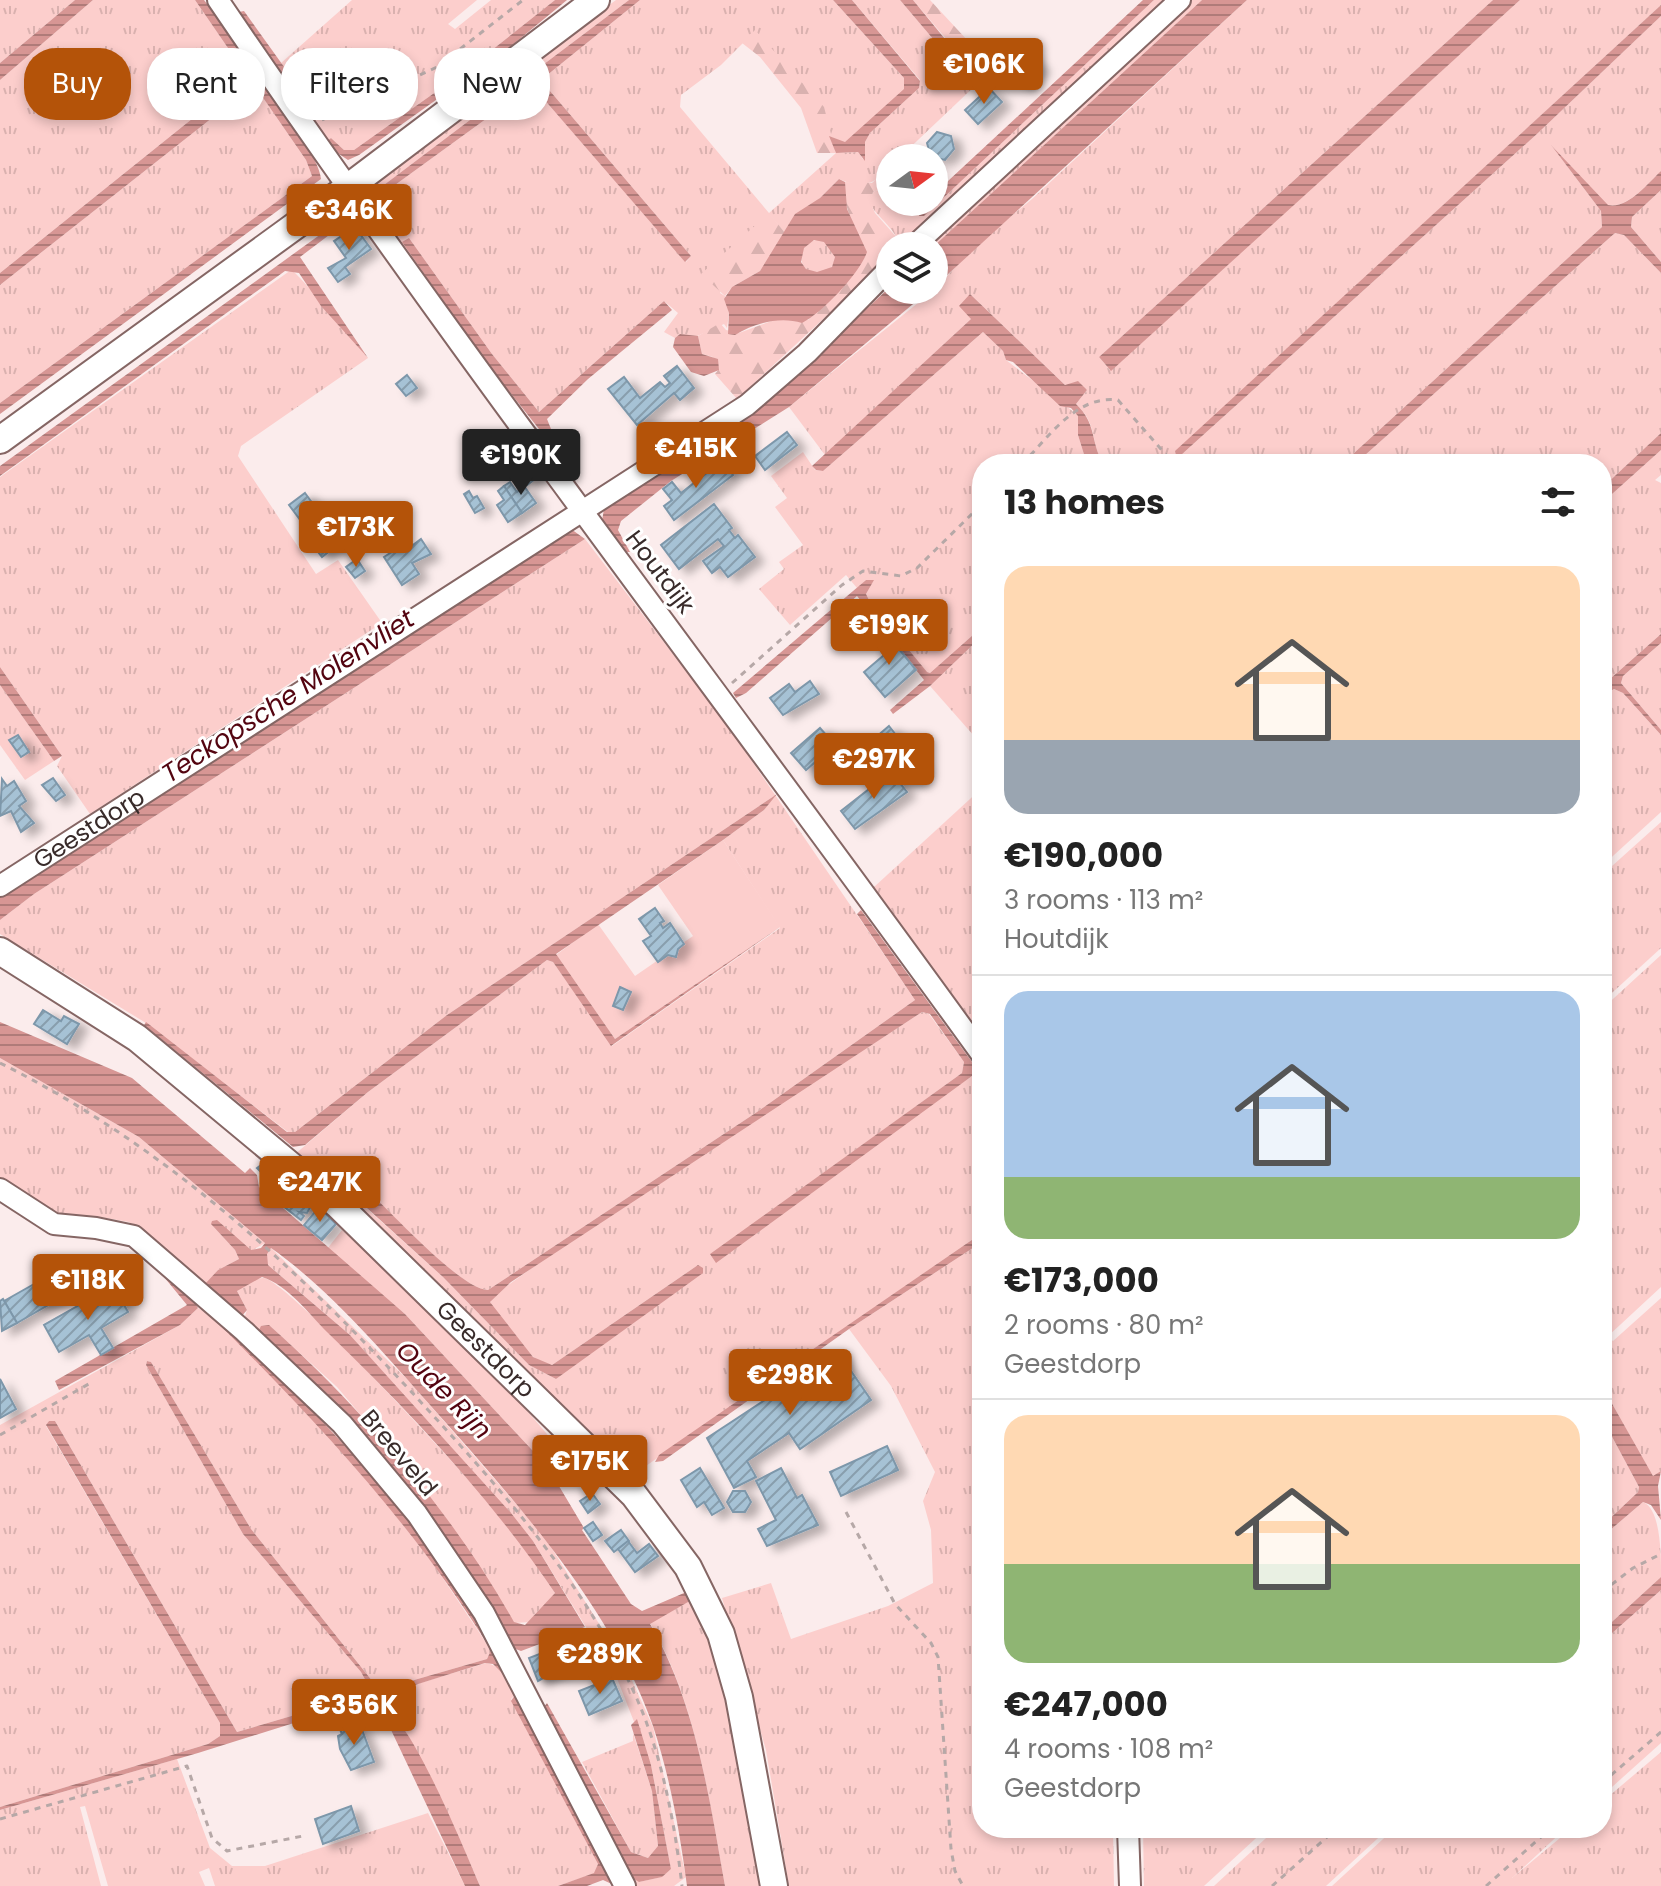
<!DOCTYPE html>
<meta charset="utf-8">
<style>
:root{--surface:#fff;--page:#f2f2f2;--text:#222;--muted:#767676;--line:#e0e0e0;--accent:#b45309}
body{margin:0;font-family:Poppins,sans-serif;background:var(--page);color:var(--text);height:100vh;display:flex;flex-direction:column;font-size:30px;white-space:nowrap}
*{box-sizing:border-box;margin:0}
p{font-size:26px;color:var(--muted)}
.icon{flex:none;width:44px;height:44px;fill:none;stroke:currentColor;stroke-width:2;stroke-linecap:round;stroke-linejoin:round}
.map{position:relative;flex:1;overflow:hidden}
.panel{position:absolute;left:972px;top:454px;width:640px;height:1384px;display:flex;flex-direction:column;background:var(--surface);border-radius:32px;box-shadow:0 4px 12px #0003}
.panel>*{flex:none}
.hud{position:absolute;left:24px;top:48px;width:760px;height:72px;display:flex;gap:16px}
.needle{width:52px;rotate:75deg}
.buttons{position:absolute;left:876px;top:144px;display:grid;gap:16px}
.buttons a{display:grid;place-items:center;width:72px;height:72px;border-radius:50%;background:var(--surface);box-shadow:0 4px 12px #0003;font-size:40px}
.price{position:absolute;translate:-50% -68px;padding:0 18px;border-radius:8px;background:var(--accent);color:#fff;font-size:26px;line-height:52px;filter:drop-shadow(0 2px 4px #0008)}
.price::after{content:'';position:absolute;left:50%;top:48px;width:24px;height:18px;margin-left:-12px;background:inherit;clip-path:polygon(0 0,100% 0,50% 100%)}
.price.selected{background:#222;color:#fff}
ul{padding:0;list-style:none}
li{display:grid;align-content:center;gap:16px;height:424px;padding:0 32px}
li+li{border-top:2px solid var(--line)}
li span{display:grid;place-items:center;height:248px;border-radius:24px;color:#555}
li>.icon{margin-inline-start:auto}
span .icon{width:144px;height:144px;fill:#fffc;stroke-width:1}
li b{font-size:34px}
h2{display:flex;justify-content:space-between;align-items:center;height:96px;padding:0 32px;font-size:34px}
.pill{padding:0 28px;border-radius:32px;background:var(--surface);box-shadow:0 4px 12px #0003;font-size:28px;line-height:72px}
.pill.selected{background:var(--accent);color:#fff}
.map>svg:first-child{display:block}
</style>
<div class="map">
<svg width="1661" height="1886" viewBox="0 0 1661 1886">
<defs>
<pattern id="grass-tufts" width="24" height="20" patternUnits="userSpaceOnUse" patternTransform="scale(2)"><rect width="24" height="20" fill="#fccecc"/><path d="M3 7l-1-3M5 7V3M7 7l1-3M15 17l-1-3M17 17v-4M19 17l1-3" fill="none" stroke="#d9b1af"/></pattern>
<pattern id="forest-firs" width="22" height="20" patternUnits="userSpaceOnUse" patternTransform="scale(2)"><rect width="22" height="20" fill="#fccecc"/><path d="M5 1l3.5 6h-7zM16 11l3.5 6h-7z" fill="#d9b1af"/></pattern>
<pattern id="water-rules" width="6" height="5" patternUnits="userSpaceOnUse" patternTransform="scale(2)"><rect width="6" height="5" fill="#d79694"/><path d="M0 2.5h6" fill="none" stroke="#af7b79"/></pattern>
<pattern id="building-hatch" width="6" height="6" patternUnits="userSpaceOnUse" patternTransform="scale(2)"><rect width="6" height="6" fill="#a6c2d5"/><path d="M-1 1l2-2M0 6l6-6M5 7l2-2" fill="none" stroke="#889ead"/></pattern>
<filter id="shadow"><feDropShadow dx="9" dy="5" stdDeviation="4" flood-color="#0004"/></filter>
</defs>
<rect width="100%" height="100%" fill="#fbecec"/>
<g fill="url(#grass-tufts)">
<path d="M0,0H75L0,63Z"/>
<path d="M93,0H195L241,67L243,78L0,273V80Z"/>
<path d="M352,0H477L448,24L455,29L491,0H555L468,69L354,150H344L331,138L327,141L308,113L314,109L281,63Z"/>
<path d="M616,0H629L380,188L377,196L393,227L399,223L383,200L384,193L530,87L536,90L686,262L691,256L544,84L546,76L640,0H833L904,78L905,89L845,143L829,136L823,107L755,31L721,65L681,95L680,107L769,213L836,153L858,152L863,159L865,142L870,133L919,88L920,80L852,0H900L939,46L977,78V84L899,158H890V167C875,185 860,189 839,179L785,233L769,214L742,239L720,293L725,296L729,313L727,328L724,324L695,337L680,334L675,338L664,332L678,313L664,301L539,412L492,354L409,238L442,303L484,360L480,362L370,206L369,193L385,171Z"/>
<path d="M1154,0H1202L934,246H899C898,230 877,218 869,202L873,192L890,185V202L922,205L918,213L924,216Z"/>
<path d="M1247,0H1493L1099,357L1110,370L1520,0H1661V5L1336,304L1181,455L1538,133L1661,16V171C1647,184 1628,209 1607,205L1551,145L1601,211L1602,227L1342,464H1103C1090,441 1098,424 1076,404L1087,390L1065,385L970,294L971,319L825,455L789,407L934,290L976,245L1032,199Z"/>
<path d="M250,88L257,89L306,160L312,176L0,403V285Z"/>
<path d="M1661,190V262L1631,227L1632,217Z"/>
<path d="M1615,233L1624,235L1661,273V433L1602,488V464H1355Z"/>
<circle cx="818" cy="257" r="17"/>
<path d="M291,270C299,273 356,344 368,358L241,446L238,456L316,574L338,560L382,623L90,814L57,766L62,756L0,667V477Z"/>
<path d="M983,332L1003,351L1006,360L1079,416L1078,435L1087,464H982V627L930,673L926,672L871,604L866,594L873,581L866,580L857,588L846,575L790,625L759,589L784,569L779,562L803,545L775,507L787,498L771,476L803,452L815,470L823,471Z"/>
<path d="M1661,450V475L1655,480L1661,483V634L1602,686V503Z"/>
<path d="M585,539L728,726L915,1000L757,1112L488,1290C462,1290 393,1214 370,1194C358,1183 344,1173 331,1164L325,1171L443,1277L529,1365L556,1379L698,1265L552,1365C527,1362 502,1323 490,1302L493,1296L579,1234L922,1012L929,1014L964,1062L962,1073L710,1255L972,1076L982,1087V1233L630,1477L294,1155L368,1092L547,960L553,962L612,1046L780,928L723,840L764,810L774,796L447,1015L295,1132H288L146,1023L0,934V920L34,894Z"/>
<path d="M982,636V745L930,686Z"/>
<path d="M1661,643V730L1621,683L1623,676Z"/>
<path d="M0,685L54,761L25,780L0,745Z"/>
<path d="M1614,689L1623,693L1661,735V812L1602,866V696Z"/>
<path d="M982,788V1035L874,887Z"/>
<path d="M1661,822V948L1602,1002V875Z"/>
<path d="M1661,955V1287L1607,1337L1613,1341L1661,1298V1471L1653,1477L1602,1386V1009Z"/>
<path d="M0,1058L139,1137L265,1243L251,1251L212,1225L235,1250L239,1259L218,1270L205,1285L245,1316L247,1310L237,1291C243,1285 256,1277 264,1278C290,1282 484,1494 510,1527C526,1548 540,1571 555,1593C550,1605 537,1607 531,1622L514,1623L414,1478L337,1387L269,1325L329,1400L129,1222L100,1217L55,1220L0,1182Z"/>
<path d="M982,1242V1828H1113L1114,1886H789L766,1750L722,1598L771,1583L791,1639L888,1606L933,1583L931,1530L923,1501L935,1472L891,1386L849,1329Z"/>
<path d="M271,1248L407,1379L544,1536L625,1665L653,1727L686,1877L674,1886H631L600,1820L639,1882L661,1877L671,1869L651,1765L616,1676L533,1541L350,1335L267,1264V1253Z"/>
<path d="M198,1308L217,1319L357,1466L432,1562L491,1650L487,1659L383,1689L377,1687L251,1529L151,1362L147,1361L146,1365L243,1534L361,1672L372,1690L363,1695L237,1732L55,1421H49L46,1426L220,1723V1736L208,1744L0,1807V1425L180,1325Z"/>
<path d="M1602,1418L1639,1487L1638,1492L1602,1526Z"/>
<path d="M1643,1502C1661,1509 1661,1555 1661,1577L1602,1631V1537Z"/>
<path d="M1661,1590V1743L1602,1796V1642Z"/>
<path d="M695,1598L719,1657L765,1886H725C709,1798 696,1702 650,1623Z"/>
<path d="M486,1663C501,1665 509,1682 515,1695L511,1699L598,1864L595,1873L558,1886H480C459,1837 436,1788 411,1741C402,1724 389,1712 381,1695Z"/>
<path d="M633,1733L652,1791L658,1847L648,1858L631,1852L582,1762L633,1741Z"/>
<path d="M1661,1752V1886H1332L1395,1828H1566L1512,1878L1572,1828H1602V1802Z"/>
<path d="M177,1759L210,1848L232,1866H265L428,1813L465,1886H215L209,1868L199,1872L205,1886H108L85,1806L80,1807L101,1886H0V1810Z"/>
<path d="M1143,1828H1267L1204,1886H1144Z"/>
<path d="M1277,1828H1389L1326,1886H1214Z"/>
</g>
<g fill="url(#forest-firs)">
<path d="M913,0H930L995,70L977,84L970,67Z"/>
<path d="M755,30L824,107L836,153H817L801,108L760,57L742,43Z"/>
<path d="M890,167V185L873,192L870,202L875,213L900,241L899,246H890V257L737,399L715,374L719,369L713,357L702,354L698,336L720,323L726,330L739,333L777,319L808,320L839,290L852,224L845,201V182L872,183Z"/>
<path d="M769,213L785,233L782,240L760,271L732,287L725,296L701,274Z"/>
</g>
<g fill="#fccecc">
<path d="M723,840L780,927L615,1039L556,955L598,924L635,976L693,936L658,885Z"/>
<path d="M342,1230C421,1298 495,1369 560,1450L547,1466L405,1314L327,1249Z"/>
</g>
<g fill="url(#water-rules)" fill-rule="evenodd">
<path d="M75,0H93L0,80V63Z"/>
<path d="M195,0H204C228,32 319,148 321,179L0,414V403L312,176L306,160L257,89L250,88L0,285V273L243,78L241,67Z"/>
<path d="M555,0H567L510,47L359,155L348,160L333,150L327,141L331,138L344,150H354L468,69Z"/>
<path d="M629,0H640L546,76L544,84L691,256L685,262L536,90L530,87L384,193L383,200L399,224L393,227L377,205L380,188Z"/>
<path d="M833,0H852L920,81L919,88L870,133L865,142V161L858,152L836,153L829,136L845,142L904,89V78Z"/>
<path d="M900,0H913L977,78L939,46Z"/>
<path d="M1143,0H1154L924,216H919L922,205L934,202V194Z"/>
<path d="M1202,0H1247L934,287V246Z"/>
<path d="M1493,0H1520L1111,371L1099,357Z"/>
<path d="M1661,5V16L1538,133L1181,455H1176L1175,451Z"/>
<path d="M244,11L315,110L308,113L239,12Z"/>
<path d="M1551,145L1608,205C1628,209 1647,184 1661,171V190L1632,217L1631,227L1661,262V273L1624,235L1615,233L1355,464H1342L1602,227L1601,211Z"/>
<path d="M839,179L845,182L847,209L867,252C860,273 822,313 802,323C780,316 754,323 735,335L728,334L729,313L724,299L732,287L760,271L795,214L820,198ZM814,240L824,242L835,257L832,267L817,272L806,269L801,262L804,248Z"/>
<path d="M350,213L353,217L300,257L368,358L321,306L299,273L285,271L0,476V466Z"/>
<path d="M409,238L492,354L539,412L664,301L672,310L588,379L547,419L553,434L547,439L484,360L402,242Z"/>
<path d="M890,287V290H930L789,407L671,481L621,521L618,530L630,552H624L602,521L604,509L788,382Z"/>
<path d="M970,294L1065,385L1078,381L1087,390L1076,404C1097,424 1090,440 1103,464H1087L1078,435V416L1071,408L1060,406L1013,362L1006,360L1003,351L983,332L823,471L816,470L812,466L971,319L959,306Z"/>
<path d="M680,334L698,336L702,354L718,359L719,370L704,376L691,372L673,347L675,338Z"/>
<path d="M1661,433V450L1602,503V488Z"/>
<path d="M571,529L585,539L34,894L0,920V894Z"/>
<path d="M866,580H874L866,594L871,604L927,672L930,673L982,627V636L930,686L893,714L890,710L924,680L857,596L746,693L736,698L733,693Z"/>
<path d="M1661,634V643L1623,676L1621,683L1661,730V735L1623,693L1614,689L1602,696V686Z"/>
<path d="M0,667L62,756L54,761L0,685Z"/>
<path d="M777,794L764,810L723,840L556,954L615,1039L780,927L611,1046L553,962L547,960L368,1092L305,1145L293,1147L144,1025L146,1022L287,1132H295L447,1015Z"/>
<path d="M861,910L975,1066L972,1076L716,1263L710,1254L962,1073L964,1062L930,1014L922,1012L511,1282L490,1302L533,1357L552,1365L698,1265L703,1268V1273L556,1379L529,1365L443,1277L325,1170L330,1163C343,1173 357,1182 370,1193C392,1213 462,1290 488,1290L757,1112L915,1000L857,914Z"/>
<path d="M0,1022L132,1078L245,1173L250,1168L257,1175L259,1187L405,1314L547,1466L584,1528L582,1530L631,1604L642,1611L691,1590L695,1598L650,1624C696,1703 709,1797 725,1886H687C680,1833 670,1777 653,1726C612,1607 513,1498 430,1405C384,1353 328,1288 271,1248L267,1254L268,1265L350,1335L511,1513L533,1541L585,1627L521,1651L513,1648L439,1529L329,1400L259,1330L261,1326L269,1325C362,1408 453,1513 514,1622L525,1625L555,1593C490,1497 410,1412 327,1332C309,1314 288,1285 262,1277L237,1291L247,1310L241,1317L205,1284L218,1270L239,1259L235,1250L211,1224L212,1221L217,1220L251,1250L261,1248L265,1243L139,1137L0,1058Z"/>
<path d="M982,1233V1242L849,1329L663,1461L655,1462L659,1455Z"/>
<path d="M155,1266L184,1284L198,1308L180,1325L59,1390L55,1381L187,1305Z"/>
<path d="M218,1318C309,1404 403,1500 470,1606C484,1628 494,1654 506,1677L493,1664L485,1663L198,1753L0,1810V1807L208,1744L220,1736V1723L46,1425L49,1421H55L237,1732L363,1695L371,1690L361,1672L243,1534L146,1365L147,1361L151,1362L251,1529L377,1687L383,1689L487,1659L491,1650C415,1526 318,1423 216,1321Z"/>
<path d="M1602,1386L1653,1476L1661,1471L1658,1486L1661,1520L1651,1505L1643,1502L1602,1537V1526L1638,1492L1639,1487L1602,1418Z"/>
<path d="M1661,1577V1590L1602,1642V1631Z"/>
<path d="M515,1695L616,1886L603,1880L587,1886H558L594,1873L598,1864L511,1701Z"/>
<path d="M547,1703L631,1852L648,1858L658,1846L652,1791L631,1725L637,1719L651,1765L671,1869L662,1877L639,1882L634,1879L543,1708Z"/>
<path d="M388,1711C416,1731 464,1849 480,1886H465L383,1713Z"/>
</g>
<g fill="url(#building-hatch)" stroke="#7d97aa" stroke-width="2" filter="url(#shadow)">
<path d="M1028,53L1041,68L1022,85L1009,70Z"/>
<path d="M989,88L1002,102L978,124L965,110Z"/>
<path d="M937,132L951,136L954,149L945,160L931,157L927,143Z"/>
<path d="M355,227L371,249L345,267L350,274L338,282L328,268L346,258L334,241Z"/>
<path d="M677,366L694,388L680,400L674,393L637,425L608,389L624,377L640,398L660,382L665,387L670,383L664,376Z"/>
<path d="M407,375L417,388L406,396L396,384Z"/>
<path d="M787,432L797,445L765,470L755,456Z"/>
<path d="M722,461L733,475L674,520L664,506L672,500L663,489L672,482L681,493Z"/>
<path d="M530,464L539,476L527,485L518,473Z"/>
<path d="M510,482L517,492L524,486L536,503L522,513L504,486Z"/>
<path d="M504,486L522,513L508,522L497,505L504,500L498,491Z"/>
<path d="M469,491L473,498L477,496L484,508L475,513L464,494Z"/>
<path d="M305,493L341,542L322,557L305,535L309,532L289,505Z"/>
<path d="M714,504L732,528L729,530L735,538L738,535L755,557L728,577L720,567L712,573L703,561L724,546L718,539L679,569L661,545Z"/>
<path d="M421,539L431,554L412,563L419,574L402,585L384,557L401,546L405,551Z"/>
<path d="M357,559L365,571L355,578L346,567Z"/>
<path d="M886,633L916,670L885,697L864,672L884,655L874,642Z"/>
<path d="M810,681L819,694L783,715L770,698L789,684L795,692Z"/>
<path d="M889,726L904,745L865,776L855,764L860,761L855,755Z"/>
<path d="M820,728L835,745L806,770L791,753Z"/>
<path d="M18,735L29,752L21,757L9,740Z"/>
<path d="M914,755L922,767L917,779L903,780L895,770L900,757Z"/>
<path d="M891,772L907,792L855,829L841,811Z"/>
<path d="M53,778L65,795L56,801L42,785Z"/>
<path d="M2,779L7,786L14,781L26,801L19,806L34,823L21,832L11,811L0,816Z"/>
<path d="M655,908L664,921L660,923L663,928L670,923L684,944L678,949L676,957L668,955L658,962L643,941L651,936L639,919Z"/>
<path d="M620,987L631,992L623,1010L613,1006Z"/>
<path d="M43,1010L61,1021L64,1016L79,1024L67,1044L34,1024Z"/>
<path d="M265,1162L298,1188L288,1199L257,1168Z"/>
<path d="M298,1188L313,1202L307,1213L299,1212L304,1216L301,1220L283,1206Z"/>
<path d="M319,1207L336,1224L322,1240L304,1225Z"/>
<path d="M50,1275L62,1297L17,1323L4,1301Z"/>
<path d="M113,1286L128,1312L101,1328L113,1348L101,1355L89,1335L59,1352L44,1325Z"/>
<path d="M3,1299L17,1323L2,1331L0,1301Z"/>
<path d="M838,1352L871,1400L800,1449L789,1433L747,1461L756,1477L734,1488L707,1438Z"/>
<path d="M0,1379L16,1409L0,1418Z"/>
<path d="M887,1446L898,1470L841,1496L830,1472Z"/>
<path d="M700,1468L724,1508L712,1515L704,1502L697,1507L681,1480Z"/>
<path d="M781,1468L797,1498L802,1495L818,1525L767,1546L758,1529L776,1520L756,1481Z"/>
<path d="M733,1491H745L751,1502L745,1512H733L727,1502Z"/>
<path d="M592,1493L600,1504L588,1513L580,1501Z"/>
<path d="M593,1522L602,1535L593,1541L584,1528Z"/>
<path d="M621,1530L629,1541L614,1552L605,1541Z"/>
<path d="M628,1541L637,1553L649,1544L658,1556L635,1572L618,1549Z"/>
<path d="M568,1643L576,1660L538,1681L529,1658Z"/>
<path d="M612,1678L622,1701L589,1715L579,1691Z"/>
<path d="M351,1722L354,1730L361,1727L374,1762L351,1770L340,1749L338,1736L342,1734L339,1727Z"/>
<path d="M351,1806L359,1831L323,1844L315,1819Z"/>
</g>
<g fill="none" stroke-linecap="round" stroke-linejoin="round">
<g stroke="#856664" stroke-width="24">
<g id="minor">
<path d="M218,0C462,359 728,703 982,1055"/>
<path d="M914,246L1180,0"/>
<path id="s1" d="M0,886L747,405L807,353L890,268"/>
<path d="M0,1189L54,1224L96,1228L134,1236L244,1331L342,1424L417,1514L484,1613L625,1886"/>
<path d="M1128,1828L1130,1886"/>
</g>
</g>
<g stroke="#856664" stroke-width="30">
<g id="major">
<path d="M0,440L350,186L596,0"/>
<path id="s2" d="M0,951L137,1038L338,1205L634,1495L688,1567L721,1634L739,1697L774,1886"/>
</g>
</g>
<g stroke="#b6a8a7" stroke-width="3" stroke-dasharray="6 6" stroke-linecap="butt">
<path d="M322,120L437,67L523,0"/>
<path d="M1022,464C1050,436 1076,395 1118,400L1174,464"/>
<path d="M732,683L842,585L863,571L901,576L917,568L982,504"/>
<path d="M0,1063C167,1146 304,1274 429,1411C509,1498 588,1589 637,1699C662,1756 675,1824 682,1886"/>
<path d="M0,1435L92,1382"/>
<path d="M846,1512L895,1604L931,1643L938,1657L951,1849L955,1871L963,1886"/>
<path d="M1602,1592L1633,1568L1661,1554"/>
<path d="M1602,1783L1661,1732"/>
<path d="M0,1819L187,1766L212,1838L227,1851L303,1836"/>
<path d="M1272,1886L1337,1828"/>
<path d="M1486,1886L1551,1828"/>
</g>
<use href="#minor" stroke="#fff" stroke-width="20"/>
<use href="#major" stroke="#fff" stroke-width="26"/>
</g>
<g text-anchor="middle" stroke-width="6" stroke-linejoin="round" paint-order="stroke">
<g font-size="24" fill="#382b2a" stroke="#fff">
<text transform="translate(660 572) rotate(53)" y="8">Houtdijk</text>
<text dy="8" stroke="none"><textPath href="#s1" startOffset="106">Geestdorp</textPath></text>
<text dy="8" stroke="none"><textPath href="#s2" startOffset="630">Geestdorp</textPath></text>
<text transform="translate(399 1453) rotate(50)" y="8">Breeveld</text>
</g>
<g font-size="26" font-style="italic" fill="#530410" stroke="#fff">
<text transform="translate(288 696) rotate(-33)" y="9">Teckopsche Molenvliet</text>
<text transform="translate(444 1390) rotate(46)" y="9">Oude Rijn</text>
</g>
</g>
</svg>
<div class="buttons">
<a><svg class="needle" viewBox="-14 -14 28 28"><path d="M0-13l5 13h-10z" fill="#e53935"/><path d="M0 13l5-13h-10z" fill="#767676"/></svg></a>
<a><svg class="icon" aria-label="layers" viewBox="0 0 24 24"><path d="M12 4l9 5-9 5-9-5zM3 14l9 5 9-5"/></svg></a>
</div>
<b class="price" style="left:984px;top:106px">€106K</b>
<b class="price" style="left:349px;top:252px">€346K</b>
<b class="price" style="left:696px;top:490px">€415K</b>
<b class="price selected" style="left:521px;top:497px">€190K</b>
<b class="price" style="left:356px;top:569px">€173K</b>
<b class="price" style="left:889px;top:667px">€199K</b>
<b class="price" style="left:874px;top:801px">€297K</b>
<b class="price" style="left:320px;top:1224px">€247K</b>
<b class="price" style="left:88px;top:1322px">€118K</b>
<b class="price" style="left:790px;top:1417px">€298K</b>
<b class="price" style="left:590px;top:1503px">€175K</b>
<b class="price" style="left:600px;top:1696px">€289K</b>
<b class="price" style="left:354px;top:1747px">€356K</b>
<div class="hud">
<a class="pill selected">Buy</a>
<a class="pill">Rent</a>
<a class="pill">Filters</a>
<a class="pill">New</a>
</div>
<section class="panel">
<h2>13 homes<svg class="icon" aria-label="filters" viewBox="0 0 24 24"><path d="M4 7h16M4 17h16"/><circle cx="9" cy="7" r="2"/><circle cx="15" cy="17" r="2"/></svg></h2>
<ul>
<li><span style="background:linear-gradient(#ffd9b3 70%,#9aa5b1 0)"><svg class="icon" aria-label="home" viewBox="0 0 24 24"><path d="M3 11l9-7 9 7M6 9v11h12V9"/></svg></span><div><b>€190,000</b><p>3 rooms · 113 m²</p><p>Houtdijk</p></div></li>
<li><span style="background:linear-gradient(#a9c7e8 75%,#8fb573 0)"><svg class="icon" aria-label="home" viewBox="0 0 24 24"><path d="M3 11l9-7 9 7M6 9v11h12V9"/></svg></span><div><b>€173,000</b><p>2 rooms · 80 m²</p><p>Geestdorp</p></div></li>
<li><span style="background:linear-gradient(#ffd9b3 60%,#8fb573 0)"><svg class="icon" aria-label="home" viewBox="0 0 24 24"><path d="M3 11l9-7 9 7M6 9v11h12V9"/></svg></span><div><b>€247,000</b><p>4 rooms · 108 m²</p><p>Geestdorp</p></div></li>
</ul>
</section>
</div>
